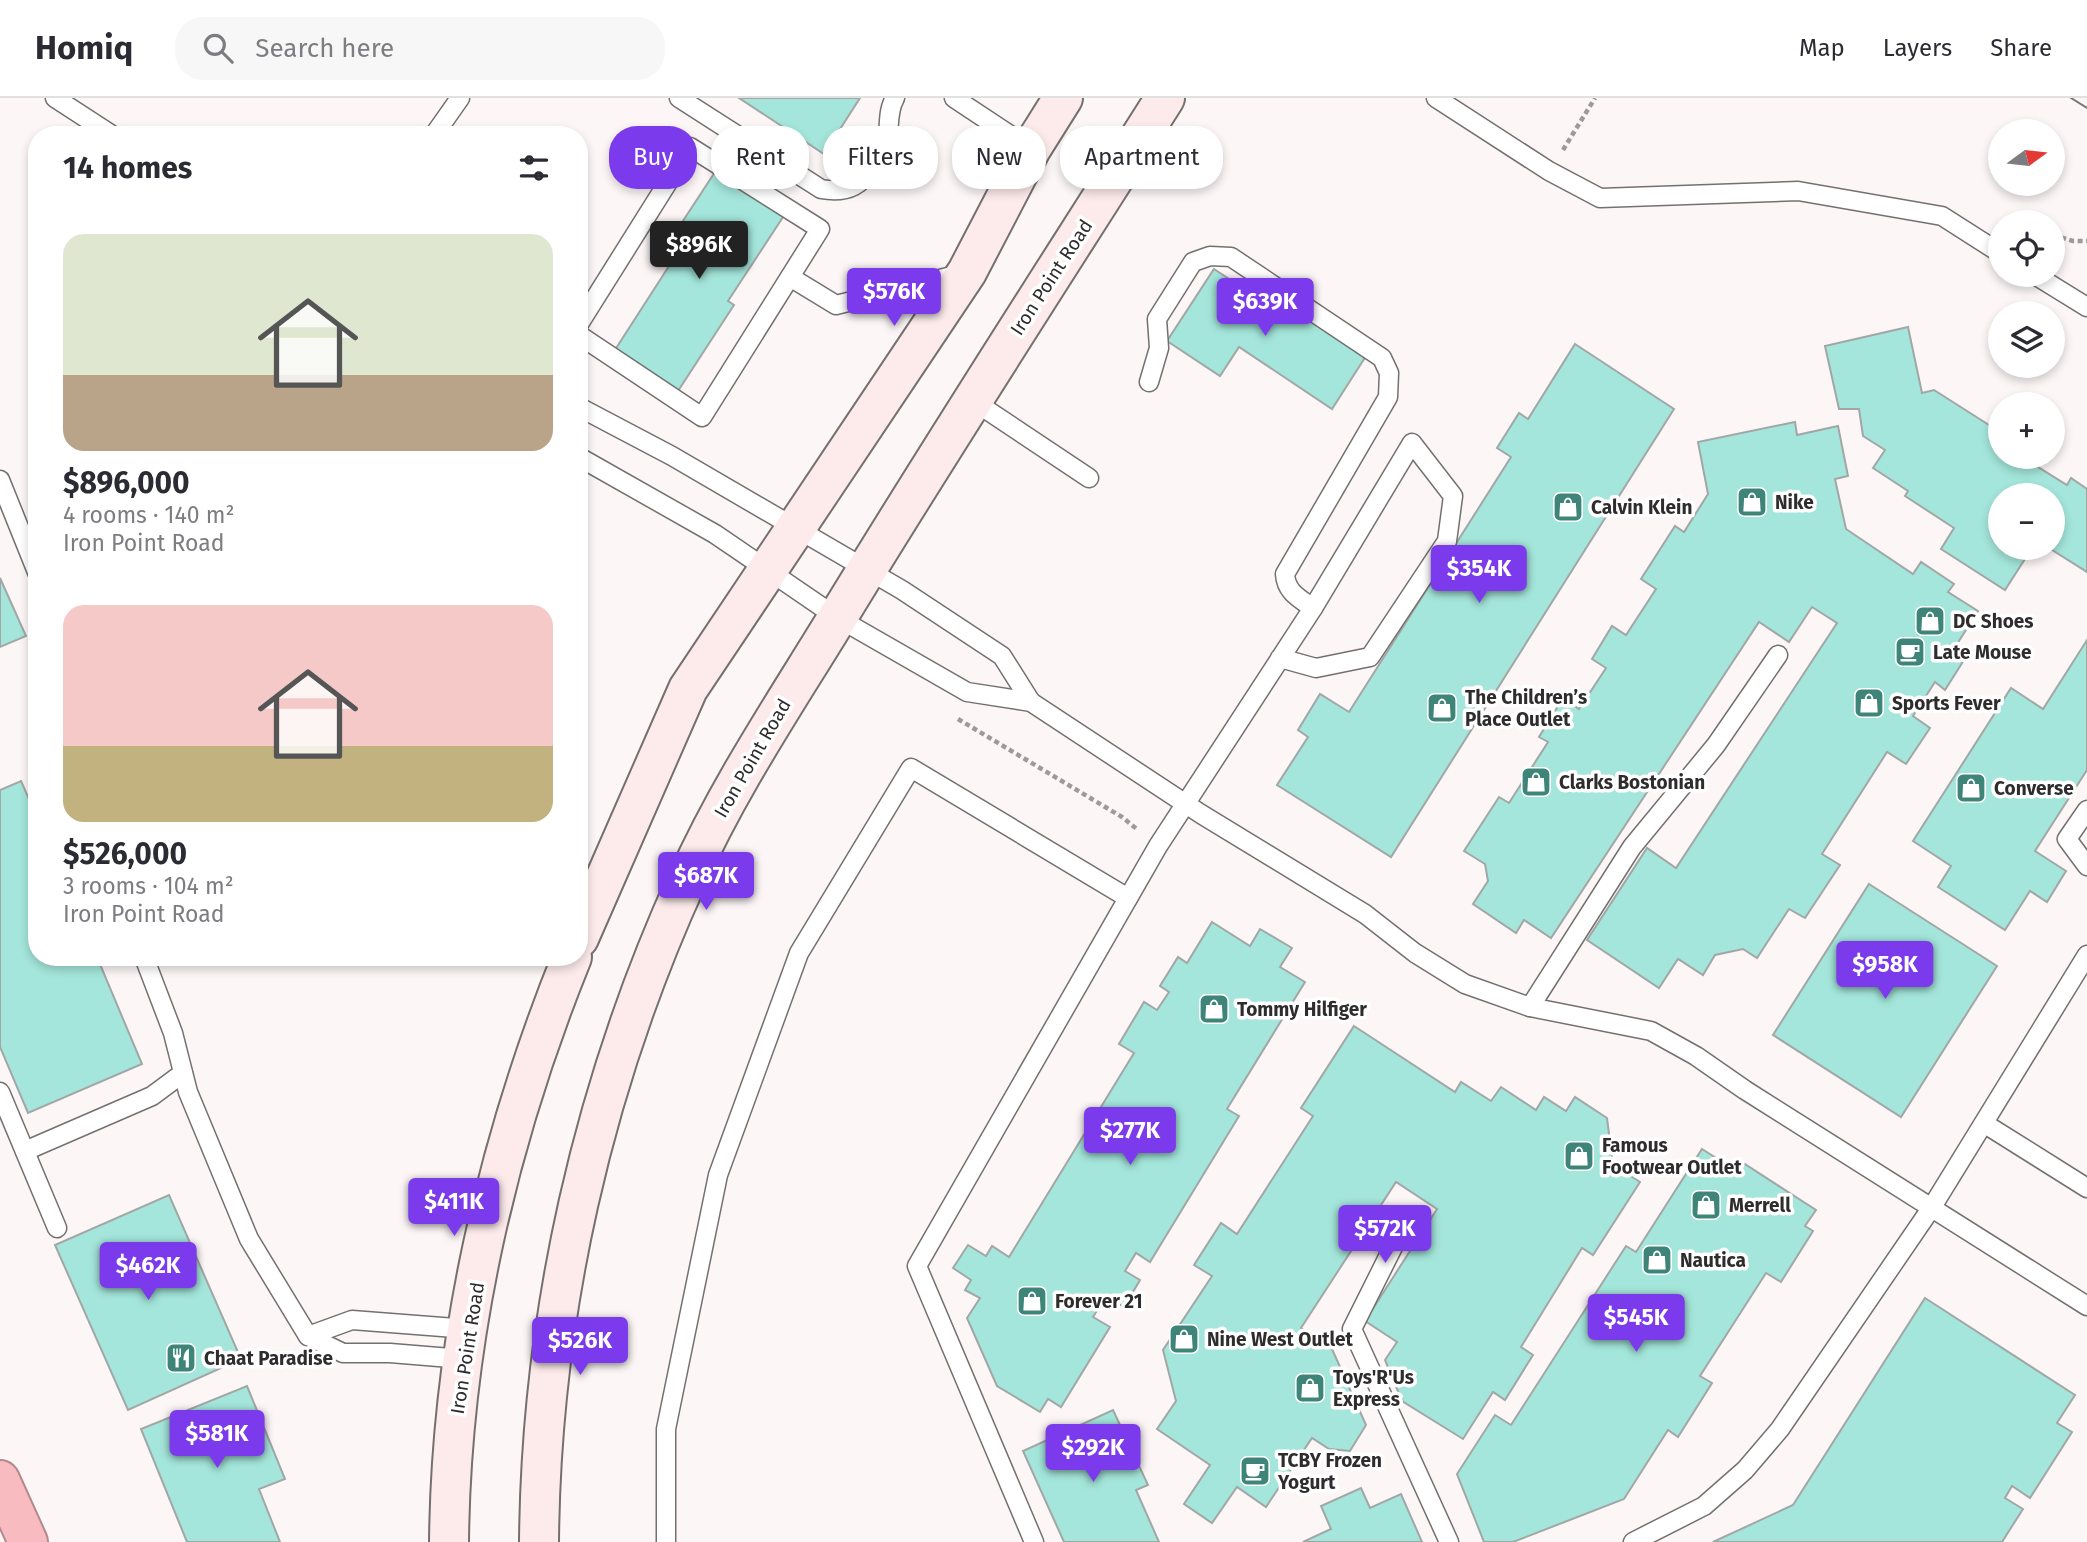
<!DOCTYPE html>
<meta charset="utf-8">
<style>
:root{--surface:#fff;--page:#f7f7f7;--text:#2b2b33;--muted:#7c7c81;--line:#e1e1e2;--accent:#7c3aed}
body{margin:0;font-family:"Fira Sans",sans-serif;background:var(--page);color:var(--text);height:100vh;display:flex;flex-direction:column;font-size:26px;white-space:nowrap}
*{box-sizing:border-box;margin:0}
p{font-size:23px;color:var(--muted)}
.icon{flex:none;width:38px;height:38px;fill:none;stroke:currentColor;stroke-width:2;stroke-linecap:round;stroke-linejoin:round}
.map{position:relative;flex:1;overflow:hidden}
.side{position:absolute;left:28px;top:28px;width:560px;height:840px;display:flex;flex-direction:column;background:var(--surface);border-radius:28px;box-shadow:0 4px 10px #0003}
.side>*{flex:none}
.top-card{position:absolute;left:609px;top:28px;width:665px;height:63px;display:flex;gap:14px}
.needle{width:46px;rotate:75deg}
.buttons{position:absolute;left:1988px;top:21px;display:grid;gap:14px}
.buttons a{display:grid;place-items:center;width:77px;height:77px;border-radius:50%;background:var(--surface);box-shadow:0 4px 10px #0003;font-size:35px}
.price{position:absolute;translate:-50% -60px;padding:0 16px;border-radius:7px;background:var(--accent);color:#fff;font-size:23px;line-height:46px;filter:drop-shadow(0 2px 4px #0008)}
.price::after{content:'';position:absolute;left:50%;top:42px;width:21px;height:16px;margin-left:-10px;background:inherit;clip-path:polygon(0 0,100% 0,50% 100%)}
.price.current{background:#222;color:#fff}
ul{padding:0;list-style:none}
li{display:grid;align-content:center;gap:14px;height:371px;padding:0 35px}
li span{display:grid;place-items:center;height:217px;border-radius:21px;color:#555}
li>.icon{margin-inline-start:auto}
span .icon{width:126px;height:126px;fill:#fffc;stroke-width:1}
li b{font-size:30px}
h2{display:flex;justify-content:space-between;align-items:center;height:84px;padding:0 35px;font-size:30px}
.tag{padding:0 24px;border-radius:28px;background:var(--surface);box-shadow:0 4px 10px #0003;font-size:24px;line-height:63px}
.tag.current{background:var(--accent);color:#fff}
header{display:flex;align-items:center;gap:42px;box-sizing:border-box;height:98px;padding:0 35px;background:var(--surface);border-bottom:2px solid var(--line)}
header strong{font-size:33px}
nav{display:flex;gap:38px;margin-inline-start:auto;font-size:24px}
.search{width:490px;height:63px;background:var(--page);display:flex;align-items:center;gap:18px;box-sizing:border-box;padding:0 24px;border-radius:28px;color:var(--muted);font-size:26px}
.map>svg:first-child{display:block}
</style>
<header>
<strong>Homiq</strong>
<div class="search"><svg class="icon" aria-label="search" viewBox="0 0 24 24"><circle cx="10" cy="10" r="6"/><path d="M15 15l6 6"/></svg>Search here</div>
<nav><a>Map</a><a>Layers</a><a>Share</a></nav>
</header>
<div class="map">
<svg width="2087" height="1444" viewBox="0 0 2087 1444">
<rect width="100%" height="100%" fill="#fcf6f7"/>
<g fill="#a4e6db" stroke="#a2a7a6" stroke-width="2">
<path d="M739,0H860L824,56Z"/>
<path d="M717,71L785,116L728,203L734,207L676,296L613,255L669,168L658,161Z"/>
<path d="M1214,171L1243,190L1249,181L1366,258L1332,311L1239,249L1220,278L1167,243Z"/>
<path d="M1908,229L1922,295L1934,292L2000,334V359H2022L2067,387L2071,380L2087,391V474L2049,450H2053V397H2000V450H2032L2005,492L1941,451L1954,430L1905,398L1908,393L1873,370L1885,352L1863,338L1859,311H1839L1825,248Z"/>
<path d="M1575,246L1674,311L1391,759L1277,687L1308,639L1298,632L1320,596L1349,614L1511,359L1497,350L1519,315L1528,321Z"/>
<path d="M1795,324L1797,337L1838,328L1848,378L1835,381L1846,431L1913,476L1921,464L1954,486L1948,494L1978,513L1952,554L1964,562L1945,592L1935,584L1913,618L1930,630L1906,666L1887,654L1822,756L1840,767L1805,820L1789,811L1757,860L1743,851L1715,857L1703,877L1678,861L1659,890L1587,842L1647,750L1676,770L1837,525L1812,509L1789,544L1759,524L1551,840L1524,822L1516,835L1473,806L1488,783L1485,766L1464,753L1499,699L1509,705L1548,644L1539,639L1563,600L1579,611L1606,570L1592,561L1612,528L1626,537L1656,491L1641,481L1675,428L1684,434L1708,396L1698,344Z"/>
<path d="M0,480L26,538L0,549Z"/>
<path d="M2087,542V672L2035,753L2066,773L2047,804L2030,793L2005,832L1938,789L1951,768L1913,743L2011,590L2043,611Z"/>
<path d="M21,683L37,719V859H97L142,966L28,1015L0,949V692Z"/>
<path d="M1869,786L1997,868L1901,1019L1773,937Z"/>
<path d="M1212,824L1250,848L1260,831L1292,850L1280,869L1305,884L1227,1011L1239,1018L1150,1164L1136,1155L1125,1173L1140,1182L1124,1209L1106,1198L1093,1219L1110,1229L1061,1309L1048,1301L1040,1314L997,1288L967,1220L980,1200L965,1192L971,1182L953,1170L968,1147L986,1158L992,1148L1009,1159L1134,955L1119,946L1144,904L1157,912L1169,894L1160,888L1178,859L1187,865Z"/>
<path d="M1354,928L1455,994L1461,984L1491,1003L1501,989L1536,1012L1544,999L1566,1013L1575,999L1607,1020L1613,1067L1640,1084L1593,1157L1582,1150L1521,1249L1533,1257L1505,1302L1493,1294L1463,1341L1402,1303L1385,1262L1397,1244L1365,1223L1437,1111L1396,1084L1301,1230L1332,1251L1366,1327L1350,1353L1329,1351L1312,1340L1266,1409L1237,1389L1212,1425L1184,1406L1210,1367L1157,1331L1176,1303L1163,1252L1212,1178L1194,1167L1221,1125L1237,1136L1313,1018L1301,1010Z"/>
<path d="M1702,1051L1732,1070L1737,1061L1816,1112L1805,1128L1813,1133L1781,1184L1766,1175L1700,1278L1712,1285L1678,1339L1668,1332L1624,1401L1513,1444H1484L1457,1376L1495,1317L1511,1327L1626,1148L1636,1154Z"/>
<path d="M169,1097L241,1261L128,1312L55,1147Z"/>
<path d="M1925,1200L2075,1297L2057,1325L2072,1334L2030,1400L2012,1388L2005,1400L2023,1411L2002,1444H1713L1793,1407Z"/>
<path d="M247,1288L285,1381L259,1391L280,1444H187L141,1331Z"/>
<path d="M1113,1312L1148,1387L1136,1392L1159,1444H1064L1023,1353Z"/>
<path d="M1361,1390L1370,1410L1401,1396L1422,1444H1303L1331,1431L1321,1408Z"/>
</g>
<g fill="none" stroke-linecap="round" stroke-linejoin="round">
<g stroke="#757070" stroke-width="21">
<g id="service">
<path d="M55,0L112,37"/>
<path d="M679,0L821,91C849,96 862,87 876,64C880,58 885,51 887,44C890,29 887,13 895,0"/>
<path d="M954,0L1031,51"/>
<path d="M1436,0L1549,73L1600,100L1798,93L1942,118L2000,155"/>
<path d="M434,37L460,0"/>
<path d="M2035,177L2087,209"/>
<path d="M790,179L836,207L960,176"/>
<path d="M579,226L690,49L820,131L702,319L579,237"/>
<path d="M1149,284L1159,250L1157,221L1193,164L1210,158L1231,159L1382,260L1389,275L1388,299L1285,476C1286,494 1299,500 1313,510"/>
<path d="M972,302L1089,380"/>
<path d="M579,309L672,358L902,492L1002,558L1031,604"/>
<path d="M579,359L715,436L838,520L967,594L1031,604L1201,716L1365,816L1415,855L1465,886L1530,909L1651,933L1696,958L1745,992L2087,1208"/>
<path d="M0,382L37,474"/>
<path d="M2087,712L2067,741L2087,768"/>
<path d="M144,859L173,935L188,994L249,1141L308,1238L343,1255H390L463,1261"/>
<path d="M1530,909L1632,749L1716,647L1778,557"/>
<path d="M0,994L57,1130"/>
<path d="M1985,1026L2087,1090"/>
<path d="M25,1053L152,998L183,975"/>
<path d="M1407,1121L1352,1231L1449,1444"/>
<path d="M308,1238L352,1222L468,1231"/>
<path d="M666,1444V1331L718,1077L799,855L911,670L1128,800"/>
<path d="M1034,1444L917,1168L1158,748L1313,510L1412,345L1453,398L1447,443L1370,559L1316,570L1280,560"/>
<path d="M1633,1444L1704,1408L1745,1372L1780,1331L1932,1109L2087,857"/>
</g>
</g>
<g stroke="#757070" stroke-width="42">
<g id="secondary">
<path d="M579,840L688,591L967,174L1031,51L1063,0"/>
<path d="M449,1444C451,1244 497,1044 572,859"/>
<path d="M539,1444C541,1217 593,988 687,782C729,688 786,604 839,517C945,343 1056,172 1165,0"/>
</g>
</g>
<g stroke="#b18a8d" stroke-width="42">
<path id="motorway" d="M0,1382L28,1444"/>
</g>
<g stroke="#9e9a9b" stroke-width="4.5" stroke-dasharray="5 3.5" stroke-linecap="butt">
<path d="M1563,52L1595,0"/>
<path d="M2053,137L2073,143H2087"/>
<path d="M958,621L1122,719L1138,732"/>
</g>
<use href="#service" stroke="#fff" stroke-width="18"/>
<use href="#secondary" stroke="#fdebec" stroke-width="38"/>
<use href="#motorway" stroke="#f8bcc0" stroke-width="38"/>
<path stroke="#7b7778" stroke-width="2" d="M2071,0L2087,10"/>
</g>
<defs>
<g id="shop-square" transform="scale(1.575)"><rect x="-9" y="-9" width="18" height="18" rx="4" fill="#3e8479" stroke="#fff"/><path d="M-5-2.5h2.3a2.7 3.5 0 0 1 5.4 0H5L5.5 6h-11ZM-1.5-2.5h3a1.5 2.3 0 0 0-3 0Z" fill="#fff"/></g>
<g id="cafe-square" transform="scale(1.575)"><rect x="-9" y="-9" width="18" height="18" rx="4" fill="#3e8479" stroke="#fff"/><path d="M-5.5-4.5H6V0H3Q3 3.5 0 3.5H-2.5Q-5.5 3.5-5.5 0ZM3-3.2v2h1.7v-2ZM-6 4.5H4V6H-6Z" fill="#fff"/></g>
<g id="restaurant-square" transform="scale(1.575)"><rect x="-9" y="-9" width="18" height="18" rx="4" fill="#3e8479" stroke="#fff"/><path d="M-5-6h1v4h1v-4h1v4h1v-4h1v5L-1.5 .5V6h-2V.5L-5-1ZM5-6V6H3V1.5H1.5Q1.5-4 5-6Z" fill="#fff"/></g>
</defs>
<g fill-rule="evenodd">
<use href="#shop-square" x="1752" y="404"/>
<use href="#shop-square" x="1568" y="409"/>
<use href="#shop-square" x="1930" y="523"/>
<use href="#cafe-square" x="1910" y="554"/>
<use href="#shop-square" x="1869" y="605"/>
<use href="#shop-square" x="1442" y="610"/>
<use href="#shop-square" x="1536" y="684"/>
<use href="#shop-square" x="1971" y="690"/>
<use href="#shop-square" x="1214" y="911"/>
<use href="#shop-square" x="1579" y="1058"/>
<use href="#shop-square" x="1706" y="1107"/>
<use href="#shop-square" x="1657" y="1162"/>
<use href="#shop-square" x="1032" y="1203"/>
<use href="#shop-square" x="1184" y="1241"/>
<use href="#restaurant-square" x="181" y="1260"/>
<use href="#shop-square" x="1310" y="1290"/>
<use href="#cafe-square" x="1255" y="1373"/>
</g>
<g text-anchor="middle" stroke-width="7" stroke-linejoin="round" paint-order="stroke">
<g font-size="19" fill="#2e2c2d" stroke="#fff">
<text transform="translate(1051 179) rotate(-57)" y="7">Iron Point Road</text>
<text transform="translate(752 660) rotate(-60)" y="7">Iron Point Road</text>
<text transform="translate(467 1250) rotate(-81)" y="7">Iron Point Road</text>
</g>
<g font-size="19" font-weight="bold" fill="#2e2c2d" stroke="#fff" text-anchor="start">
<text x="1775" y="411">Nike</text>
<text x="1591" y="416">Calvin Klein</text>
<text x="1953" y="530">DC Shoes</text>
<text x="1933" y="561">Late Mouse</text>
<text x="1465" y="606">The Children’s<tspan x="1465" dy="22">Place Outlet</tspan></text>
<text x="1892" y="612">Sports Fever</text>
<text x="1559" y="691">Clarks Bostonian</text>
<text x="1994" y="697">Converse</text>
<text x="1237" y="918">Tommy Hilfiger</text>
<text x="1602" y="1054">Famous<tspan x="1602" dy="22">Footwear Outlet</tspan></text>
<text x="1729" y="1114">Merrell</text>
<text x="1680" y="1169">Nautica</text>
<text x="1055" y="1210">Forever 21</text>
<text x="1207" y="1248">Nine West Outlet</text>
<text x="204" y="1267">Chaat Paradise</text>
<text x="1333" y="1286">Toys'R'Us<tspan x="1333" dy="22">Express</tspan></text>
<text x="1278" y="1369">TCBY Frozen<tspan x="1278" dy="22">Yogurt</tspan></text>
</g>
</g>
</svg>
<div class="buttons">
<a><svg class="needle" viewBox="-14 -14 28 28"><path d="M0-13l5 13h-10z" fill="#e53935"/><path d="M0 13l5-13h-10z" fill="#7c7c81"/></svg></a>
<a><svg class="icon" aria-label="locate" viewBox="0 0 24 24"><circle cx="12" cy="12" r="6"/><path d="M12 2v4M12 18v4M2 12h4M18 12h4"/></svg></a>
<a><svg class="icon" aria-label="layers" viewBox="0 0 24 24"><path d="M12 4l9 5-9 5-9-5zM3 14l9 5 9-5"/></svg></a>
<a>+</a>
<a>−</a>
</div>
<b class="price current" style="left:699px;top:183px">$896K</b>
<b class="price" style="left:894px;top:230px">$576K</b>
<b class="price" style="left:1265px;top:240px">$639K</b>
<b class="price" style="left:1479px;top:507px">$354K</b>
<b class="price" style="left:706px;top:814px">$687K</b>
<b class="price" style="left:1885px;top:903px">$958K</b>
<b class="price" style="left:1130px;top:1069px">$277K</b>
<b class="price" style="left:454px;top:1140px">$411K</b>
<b class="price" style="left:1385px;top:1167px">$572K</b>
<b class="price" style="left:148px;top:1204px">$462K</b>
<b class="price" style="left:1636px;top:1256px">$545K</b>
<b class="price" style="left:580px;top:1279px">$526K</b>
<b class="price" style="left:217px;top:1372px">$581K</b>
<b class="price" style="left:1093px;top:1386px">$292K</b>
<div class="top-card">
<a class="tag current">Buy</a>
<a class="tag">Rent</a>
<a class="tag">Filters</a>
<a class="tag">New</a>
<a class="tag">Apartment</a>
</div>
<section class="side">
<h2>14 homes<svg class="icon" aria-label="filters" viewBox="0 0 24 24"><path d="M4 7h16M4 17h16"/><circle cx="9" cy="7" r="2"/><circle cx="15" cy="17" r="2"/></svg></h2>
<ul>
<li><span style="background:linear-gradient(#dfe7d0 65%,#b9a48a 0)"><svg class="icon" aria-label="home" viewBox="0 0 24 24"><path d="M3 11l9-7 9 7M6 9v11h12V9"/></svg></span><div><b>$896,000</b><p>4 rooms · 140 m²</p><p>Iron Point Road</p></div></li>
<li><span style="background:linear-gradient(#f6c9c9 65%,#c2b280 0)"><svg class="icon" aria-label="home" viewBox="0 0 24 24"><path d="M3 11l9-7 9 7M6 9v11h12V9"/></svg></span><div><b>$526,000</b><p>3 rooms · 104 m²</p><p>Iron Point Road</p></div></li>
</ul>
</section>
</div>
